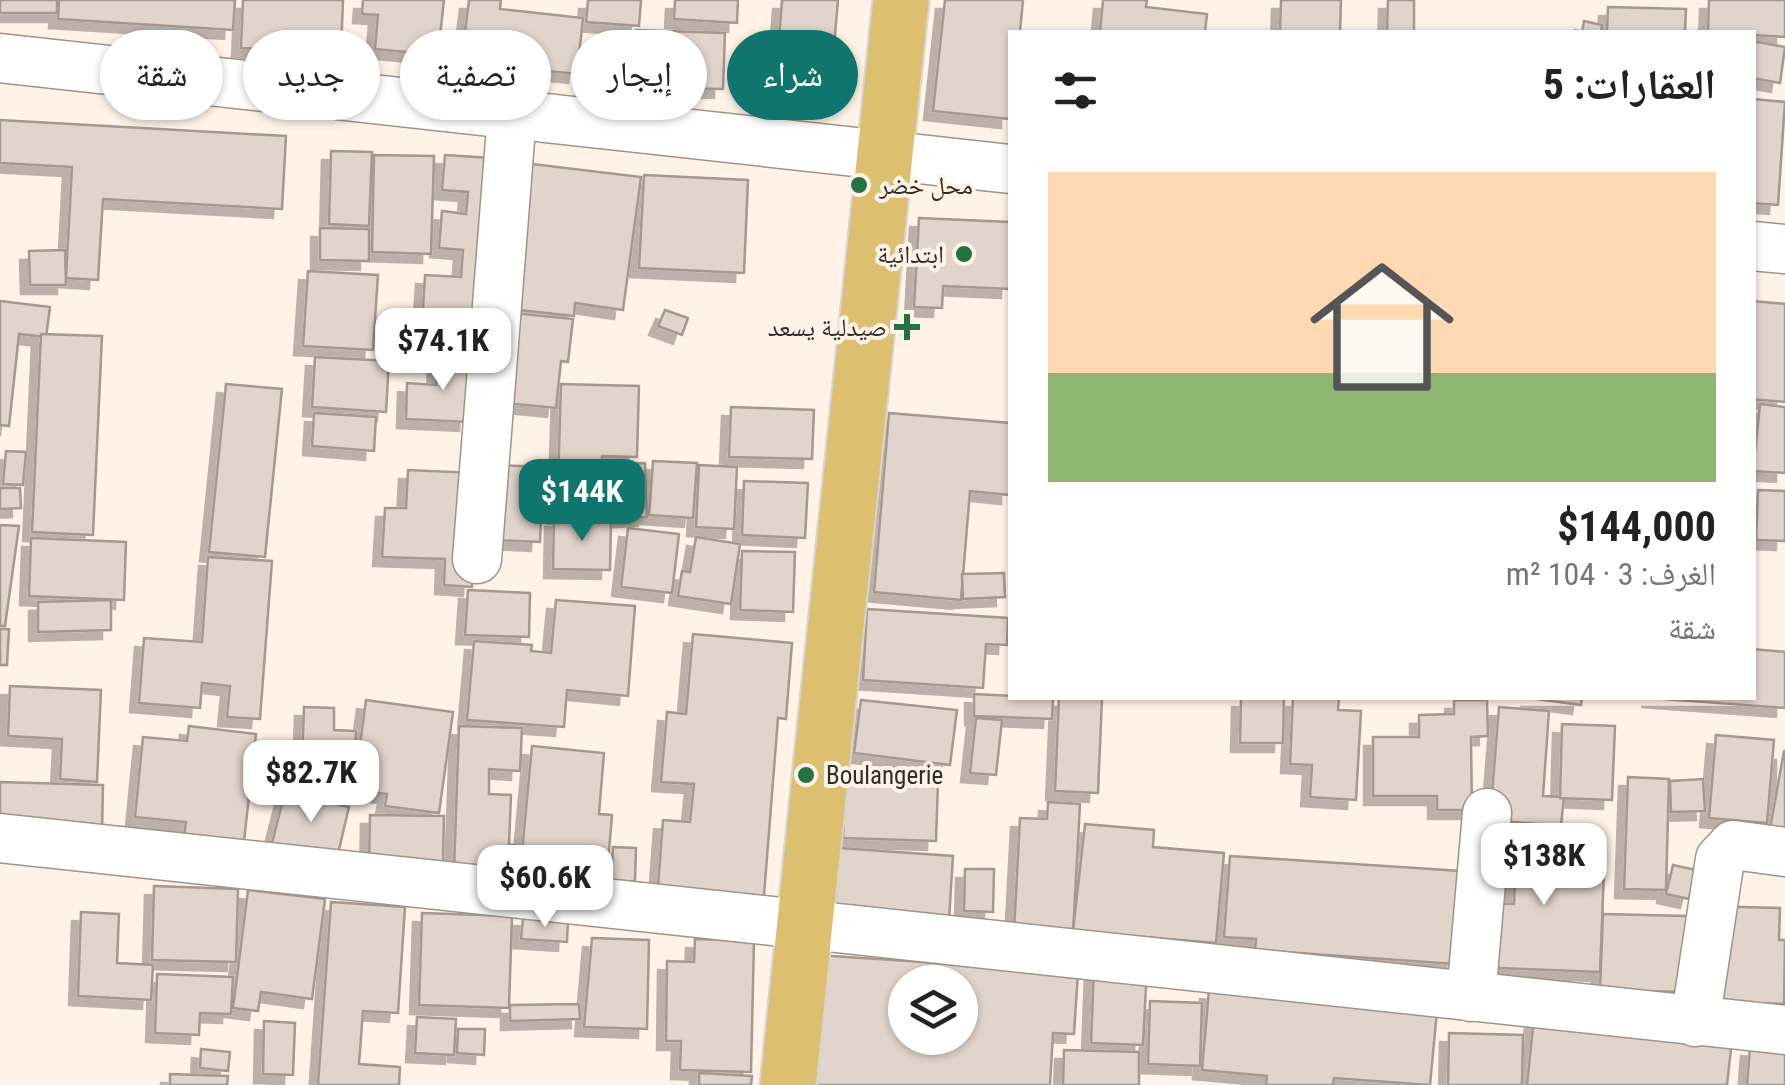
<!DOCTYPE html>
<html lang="ar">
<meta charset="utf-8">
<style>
:root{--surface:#fff;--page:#f6f6f6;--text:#222;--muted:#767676;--line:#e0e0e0;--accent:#0f766e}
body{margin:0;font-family:"Roboto Condensed","Noto Naskh Arabic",sans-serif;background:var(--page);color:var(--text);direction:rtl;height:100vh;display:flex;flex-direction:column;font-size:38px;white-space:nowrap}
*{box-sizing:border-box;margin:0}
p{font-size:32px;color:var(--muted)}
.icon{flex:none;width:55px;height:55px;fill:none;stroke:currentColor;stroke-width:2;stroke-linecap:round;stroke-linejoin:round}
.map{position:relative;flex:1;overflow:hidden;direction:ltr}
.details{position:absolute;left:1008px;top:30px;width:748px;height:670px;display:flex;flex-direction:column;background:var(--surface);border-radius:0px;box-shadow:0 2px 8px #0004;direction:rtl}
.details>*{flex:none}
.top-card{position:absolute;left:30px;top:30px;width:828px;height:90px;direction:rtl;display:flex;gap:20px}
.controls{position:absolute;left:888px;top:965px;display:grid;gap:20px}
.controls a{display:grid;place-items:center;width:90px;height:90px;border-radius:50%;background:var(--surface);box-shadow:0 2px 8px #0004;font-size:50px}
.price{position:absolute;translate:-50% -85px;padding:0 22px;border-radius:20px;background:#fff;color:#222;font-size:32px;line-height:65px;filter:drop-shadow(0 2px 5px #0008)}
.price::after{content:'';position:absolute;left:50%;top:60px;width:30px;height:22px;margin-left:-15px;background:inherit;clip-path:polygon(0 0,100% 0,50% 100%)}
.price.on{background:var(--accent);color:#fff}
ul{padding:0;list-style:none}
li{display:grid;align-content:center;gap:20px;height:530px;padding:0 40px}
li+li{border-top:2px solid var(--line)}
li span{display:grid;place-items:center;height:310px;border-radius:0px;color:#555}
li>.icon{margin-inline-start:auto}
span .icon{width:180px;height:180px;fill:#fffc;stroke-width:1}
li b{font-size:42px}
h2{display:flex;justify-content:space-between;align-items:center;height:120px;padding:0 40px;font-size:42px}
.tag{padding:0 35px;border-radius:45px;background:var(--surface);box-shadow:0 2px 8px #0004;font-size:35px;line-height:90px}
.tag.on{background:var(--accent);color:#fff}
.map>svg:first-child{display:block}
</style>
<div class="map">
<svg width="1785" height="1085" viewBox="0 0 1785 1085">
<defs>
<filter id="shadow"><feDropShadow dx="-9" dy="9" stdDeviation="0" flood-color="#0004"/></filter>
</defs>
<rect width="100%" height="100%" fill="#fff2e6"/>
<g fill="#e1d4ca" stroke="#a5988f" stroke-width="2.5" fill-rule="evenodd" filter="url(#shadow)">
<rect x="0" y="0" width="57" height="13"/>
<path d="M59,0H235L233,30L58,19Z"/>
<path d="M243,0H343L341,52L241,48Z"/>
<path d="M363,0H444L438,55L375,49L378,15L362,14Z"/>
<path d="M469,0H501L500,9L583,18L577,74L498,66L496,78L443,73L447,38L464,40Z"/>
<path d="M588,0H641L639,26L586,22Z"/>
<path d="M675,0H738L737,23L674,19Z"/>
<path d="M782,0H838L830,93L775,88Z"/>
<path d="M945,0H1023L1020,32H1010V119L933,111Z"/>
<path d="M1103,0H1147L1146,7L1207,14L1205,32H1100Z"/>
<path d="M1281,0H1341L1340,32H1280Z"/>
<path d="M1388,0H1414V32H1387Z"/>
<path d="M1709,0H1785V37L1708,32Z"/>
<path d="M1608,7L1686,9L1685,32H1607Z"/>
<path d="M1584,21L1602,25L1601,32H1582Z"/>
<path d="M636,30L725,33L723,89L635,87Z"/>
<path d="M1752,41L1785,47L1780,83L1752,78Z"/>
<path d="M1752,99L1785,102L1778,205L1752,203Z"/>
<path d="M0,120L286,136L282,209L103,199L98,280L66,278L72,167L0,163Z"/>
<path d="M331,151L372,152L369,226L329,224Z"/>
<path d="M374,155L434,156L431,254L372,252Z"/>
<path d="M445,155L491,158L478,336L444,333L445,311L423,309L425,275L461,277L463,250L439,248L442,211L466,214L468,192L442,190Z"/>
<path d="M516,162L641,177L623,310L575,303L574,316L500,308Z"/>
<path d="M644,175L748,180L744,273L639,268Z"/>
<path d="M919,218L1010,222V289L943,286L942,308L914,307Z"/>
<path d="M320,228L369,229V261L320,260Z"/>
<path d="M65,250L66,285H30L29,251Z"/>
<path d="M308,271L378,275L373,350L303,346Z"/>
<path d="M0,301L50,307L46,337L19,334L9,426L0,425Z"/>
<path d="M1752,301L1785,304V402L1753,399L1752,409Z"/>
<path d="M665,310L688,318L682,335L658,326Z"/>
<path d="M502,312L573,319L568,362L561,361L556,408L505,403Z"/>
<path d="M41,334L102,336L93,535L32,532Z"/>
<path d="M437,355L471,357L468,422L406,419L407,383L436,385Z"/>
<path d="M315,357L389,361L386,412L312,407Z"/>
<path d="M226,384L282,389L265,557L209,552Z"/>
<path d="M561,384L639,386L637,457L602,456L600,516L557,515Z"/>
<path d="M1760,404L1785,407V473L1753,471Z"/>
<path d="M731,407L814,410L812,459L729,457Z"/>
<path d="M314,413L376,417L374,451L312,446Z"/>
<path d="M889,413L1010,423V495L970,491L961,600L874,592Z"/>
<path d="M6,451L26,452L23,485L3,484Z"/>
<path d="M653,461L697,463L693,518L649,515Z"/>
<path d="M645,463L647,517L606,519L604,465Z"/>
<path d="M476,464L543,467L540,542L495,540L474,558L472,587L444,585L445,559L382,557L385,508H406L408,470L476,473Z"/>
<path d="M699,465L737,467L734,529L696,527Z"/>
<path d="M744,481L808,483L805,538L742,535Z"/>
<path d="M0,488H20L21,508L0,509Z"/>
<path d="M1758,490L1785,491V541L1756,540Z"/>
<path d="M554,518L611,520L610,570L553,569Z"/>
<path d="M0,525L19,526L5,626H0Z"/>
<path d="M628,528L679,534L672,593L621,587Z"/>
<path d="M696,537L740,544L731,604L678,596L682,571L690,572Z"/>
<path d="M31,538L126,542L124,600L29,596Z"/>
<path d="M742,551L795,552L793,612L740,610Z"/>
<path d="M208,557L272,561L260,719L227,717L230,686L202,683L200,708L139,703L144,638L202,642Z"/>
<path d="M1004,573L1005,597L963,599L962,574Z"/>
<path d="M468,590L530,593L529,637L465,635Z"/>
<path d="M111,600V630L38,632V602Z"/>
<path d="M556,600L635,606L628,696L567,690L564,727L467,720L474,641L532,645L531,651L551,653Z"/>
<path d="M867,609L1008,618L1007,645L986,644L983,688L863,680Z"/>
<path d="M0,629H9L7,665H0Z"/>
<path d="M693,634L792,643L786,719L778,718L763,908L657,900L663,820L690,822L694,784L661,782L667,712L686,714Z"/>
<path d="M1752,649L1785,652V708L1650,698H1752Z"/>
<path d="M10,686L101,690L97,782L60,779L62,739L8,736Z"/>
<path d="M974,694L1053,698L1052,719L974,716Z"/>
<path d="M1059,698H1102L1098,793L1055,791Z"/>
<path d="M1241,698H1284L1283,743H1240Z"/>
<path d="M1293,698H1339L1338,710L1361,711L1356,800L1310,797L1312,765L1290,764Z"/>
<path d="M1529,698H1582L1581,705Z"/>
<path d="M366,700L453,712L439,813L385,806L387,794L354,790Z"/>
<path d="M861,700L957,710L950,765L854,753Z"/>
<path d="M1454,700H1487L1488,736L1471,737L1472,810H1437V796H1373V737H1419V715L1454,714Z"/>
<path d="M304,707L334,708V730L356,731L353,791L301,789Z"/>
<path d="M1499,707L1549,711L1543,796L1564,797L1561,826L1490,820Z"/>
<path d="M976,718L1002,720L996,775L970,773Z"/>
<path d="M1562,724L1615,726L1612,800L1560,798Z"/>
<path d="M189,726L256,734L242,859L182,853L186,822L135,817L143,737L187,741Z"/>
<path d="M459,726L522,728L520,771L489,769V794L511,795L509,845H516L515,872L454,870Z"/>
<path d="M1716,735L1774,740L1767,823L1709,818Z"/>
<path d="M532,746L604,753L599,814L612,815L606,886L579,884L580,867L521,863Z"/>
<path d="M1784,751H1785V832L1770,829Z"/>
<path d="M846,777L938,782L936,841L843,838Z"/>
<path d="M1628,777L1669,779L1666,890L1624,889Z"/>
<path d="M1703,779L1705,811L1671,812L1670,781Z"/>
<path d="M0,782L103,785L102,835L0,833Z"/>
<path d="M285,792L349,807L337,858L272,843Z"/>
<path d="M1048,802L1080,804L1073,934L1014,931L1020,818L1047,819Z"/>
<path d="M370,815L444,816L443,866L369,865Z"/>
<path d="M1085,824L1154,830L1153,847L1224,853L1216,943L1073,931Z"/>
<path d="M1486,841L1605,846L1600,972L1476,967L1478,903L1514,904L1515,876L1485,875Z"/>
<path d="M613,847L636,848L635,882L611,880Z"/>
<path d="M839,848L953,856L949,919L835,912Z"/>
<path d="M1230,856L1461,871L1455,964L1255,950L1256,939L1224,937Z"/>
<path d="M1673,865L1696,870L1689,899L1666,894Z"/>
<path d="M965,869H994L993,912L964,911Z"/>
<path d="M154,886L238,889L236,962L152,960Z"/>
<path d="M248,890L325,899L312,999L261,992L258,1011L233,1008Z"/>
<path d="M331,902L405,907L398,1013L363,1011L359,1064L400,1067L399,1085H318Z"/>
<path d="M1703,906L1780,908L1779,940H1785L1784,1004L1701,1001Z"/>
<path d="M81,912L119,914L117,963L153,965L151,1000L78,996Z"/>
<path d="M422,913L512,916L509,1008L419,1005Z"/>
<path d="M1603,914L1688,916L1686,992L1600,990Z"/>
<path d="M523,917L568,920L567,942L521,939Z"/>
<path d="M592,938L649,940L647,1029L584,1027Z"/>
<path d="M695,939L754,941L751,1072L680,1070L681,1041H666L667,961L694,962Z"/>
<path d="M816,955L1078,972L1074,1034L1053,1033L1050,1085H808ZM905,982H960V1038H905Z"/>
<path d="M1094,966L1147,967L1143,1045L1091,1043Z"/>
<path d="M157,974L233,977L231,1014L200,1013L199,1035L155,1033Z"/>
<path d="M1209,990L1437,1011L1430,1085L1334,1078L1333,1085H1266L1267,1076L1202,1070Z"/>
<path d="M1150,1001L1202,1003L1200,1066L1148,1064Z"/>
<path d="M579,1004L580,1019L510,1021V1005Z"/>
<path d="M417,1017L456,1019L454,1055L415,1053Z"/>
<path d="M1534,1017L1732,1040L1727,1085H1527Z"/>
<path d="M264,1021L295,1023L293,1075L263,1074Z"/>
<path d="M458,1029H485L484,1055L457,1053Z"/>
<path d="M1449,1033L1523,1035L1522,1085H1448Z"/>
<path d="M1750,1047L1785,1050V1085H1747Z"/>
<path d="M201,1049L230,1052L228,1071L200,1068Z"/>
<path d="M1064,1050L1139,1052V1085H1063Z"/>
<path d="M699,1073L752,1076L751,1085H699Z"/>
<path d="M170,1074L228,1076L227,1085H170Z"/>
</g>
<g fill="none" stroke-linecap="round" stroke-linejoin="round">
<g stroke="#9f9489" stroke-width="51">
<g id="minor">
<path d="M0,58L1010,169"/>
<path d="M1752,246L1785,249"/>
<path d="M477,559L512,115"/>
<path d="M0,838L1785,1030"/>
<path d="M1471,997L1487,813"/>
<path d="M1695,1022L1720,859L1733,845L1785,852"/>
</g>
</g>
<g stroke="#d6d5d4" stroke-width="59">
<path id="major" d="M788,1085L901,0"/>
</g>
<use href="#minor" stroke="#fff" stroke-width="48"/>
<use href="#major" stroke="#dcbf6f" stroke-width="55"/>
</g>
<g fill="#267342" stroke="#fff2e6" stroke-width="4">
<circle cx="859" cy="185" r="10"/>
<circle cx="964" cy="254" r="10"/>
<path d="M902 312h10v10h10v10h-10v10h-10v-10h-10v-10h10z"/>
<circle cx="806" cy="775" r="10"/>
</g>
<g text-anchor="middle" stroke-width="8" stroke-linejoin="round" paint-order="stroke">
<g font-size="25" fill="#312c28" stroke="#fff2e6" text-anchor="start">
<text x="879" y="194">محل خضر</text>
<text x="944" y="263" text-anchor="end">ابتدائية</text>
<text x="887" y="336" text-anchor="end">صيدلية يسعد</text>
<text x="826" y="784">Boulangerie</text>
</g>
</g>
</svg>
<div class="controls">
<a><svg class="icon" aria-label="layers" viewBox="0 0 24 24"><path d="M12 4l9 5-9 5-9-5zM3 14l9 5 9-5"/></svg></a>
</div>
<b class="price" style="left:443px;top:393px">$74.1K</b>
<b class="price on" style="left:582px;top:544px">$144K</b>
<b class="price" style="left:311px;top:825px">$82.7K</b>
<b class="price" style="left:1544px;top:908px">$138K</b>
<b class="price" style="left:545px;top:930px">$60.6K</b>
<div class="top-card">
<a class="tag on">شراء</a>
<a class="tag">إيجار</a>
<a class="tag">تصفية</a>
<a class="tag">جديد</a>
<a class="tag">شقة</a>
</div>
<section class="details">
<h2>العقارات: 5<svg class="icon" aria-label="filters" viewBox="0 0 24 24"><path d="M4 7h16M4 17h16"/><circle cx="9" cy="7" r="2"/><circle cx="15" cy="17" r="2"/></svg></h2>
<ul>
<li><span style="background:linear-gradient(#ffd9b3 65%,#8fb573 0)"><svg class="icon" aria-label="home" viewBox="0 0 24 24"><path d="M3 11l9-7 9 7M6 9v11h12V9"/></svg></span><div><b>$144,000</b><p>الغرف: 3 · 104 m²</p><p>شقة</p></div></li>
</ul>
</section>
</div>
